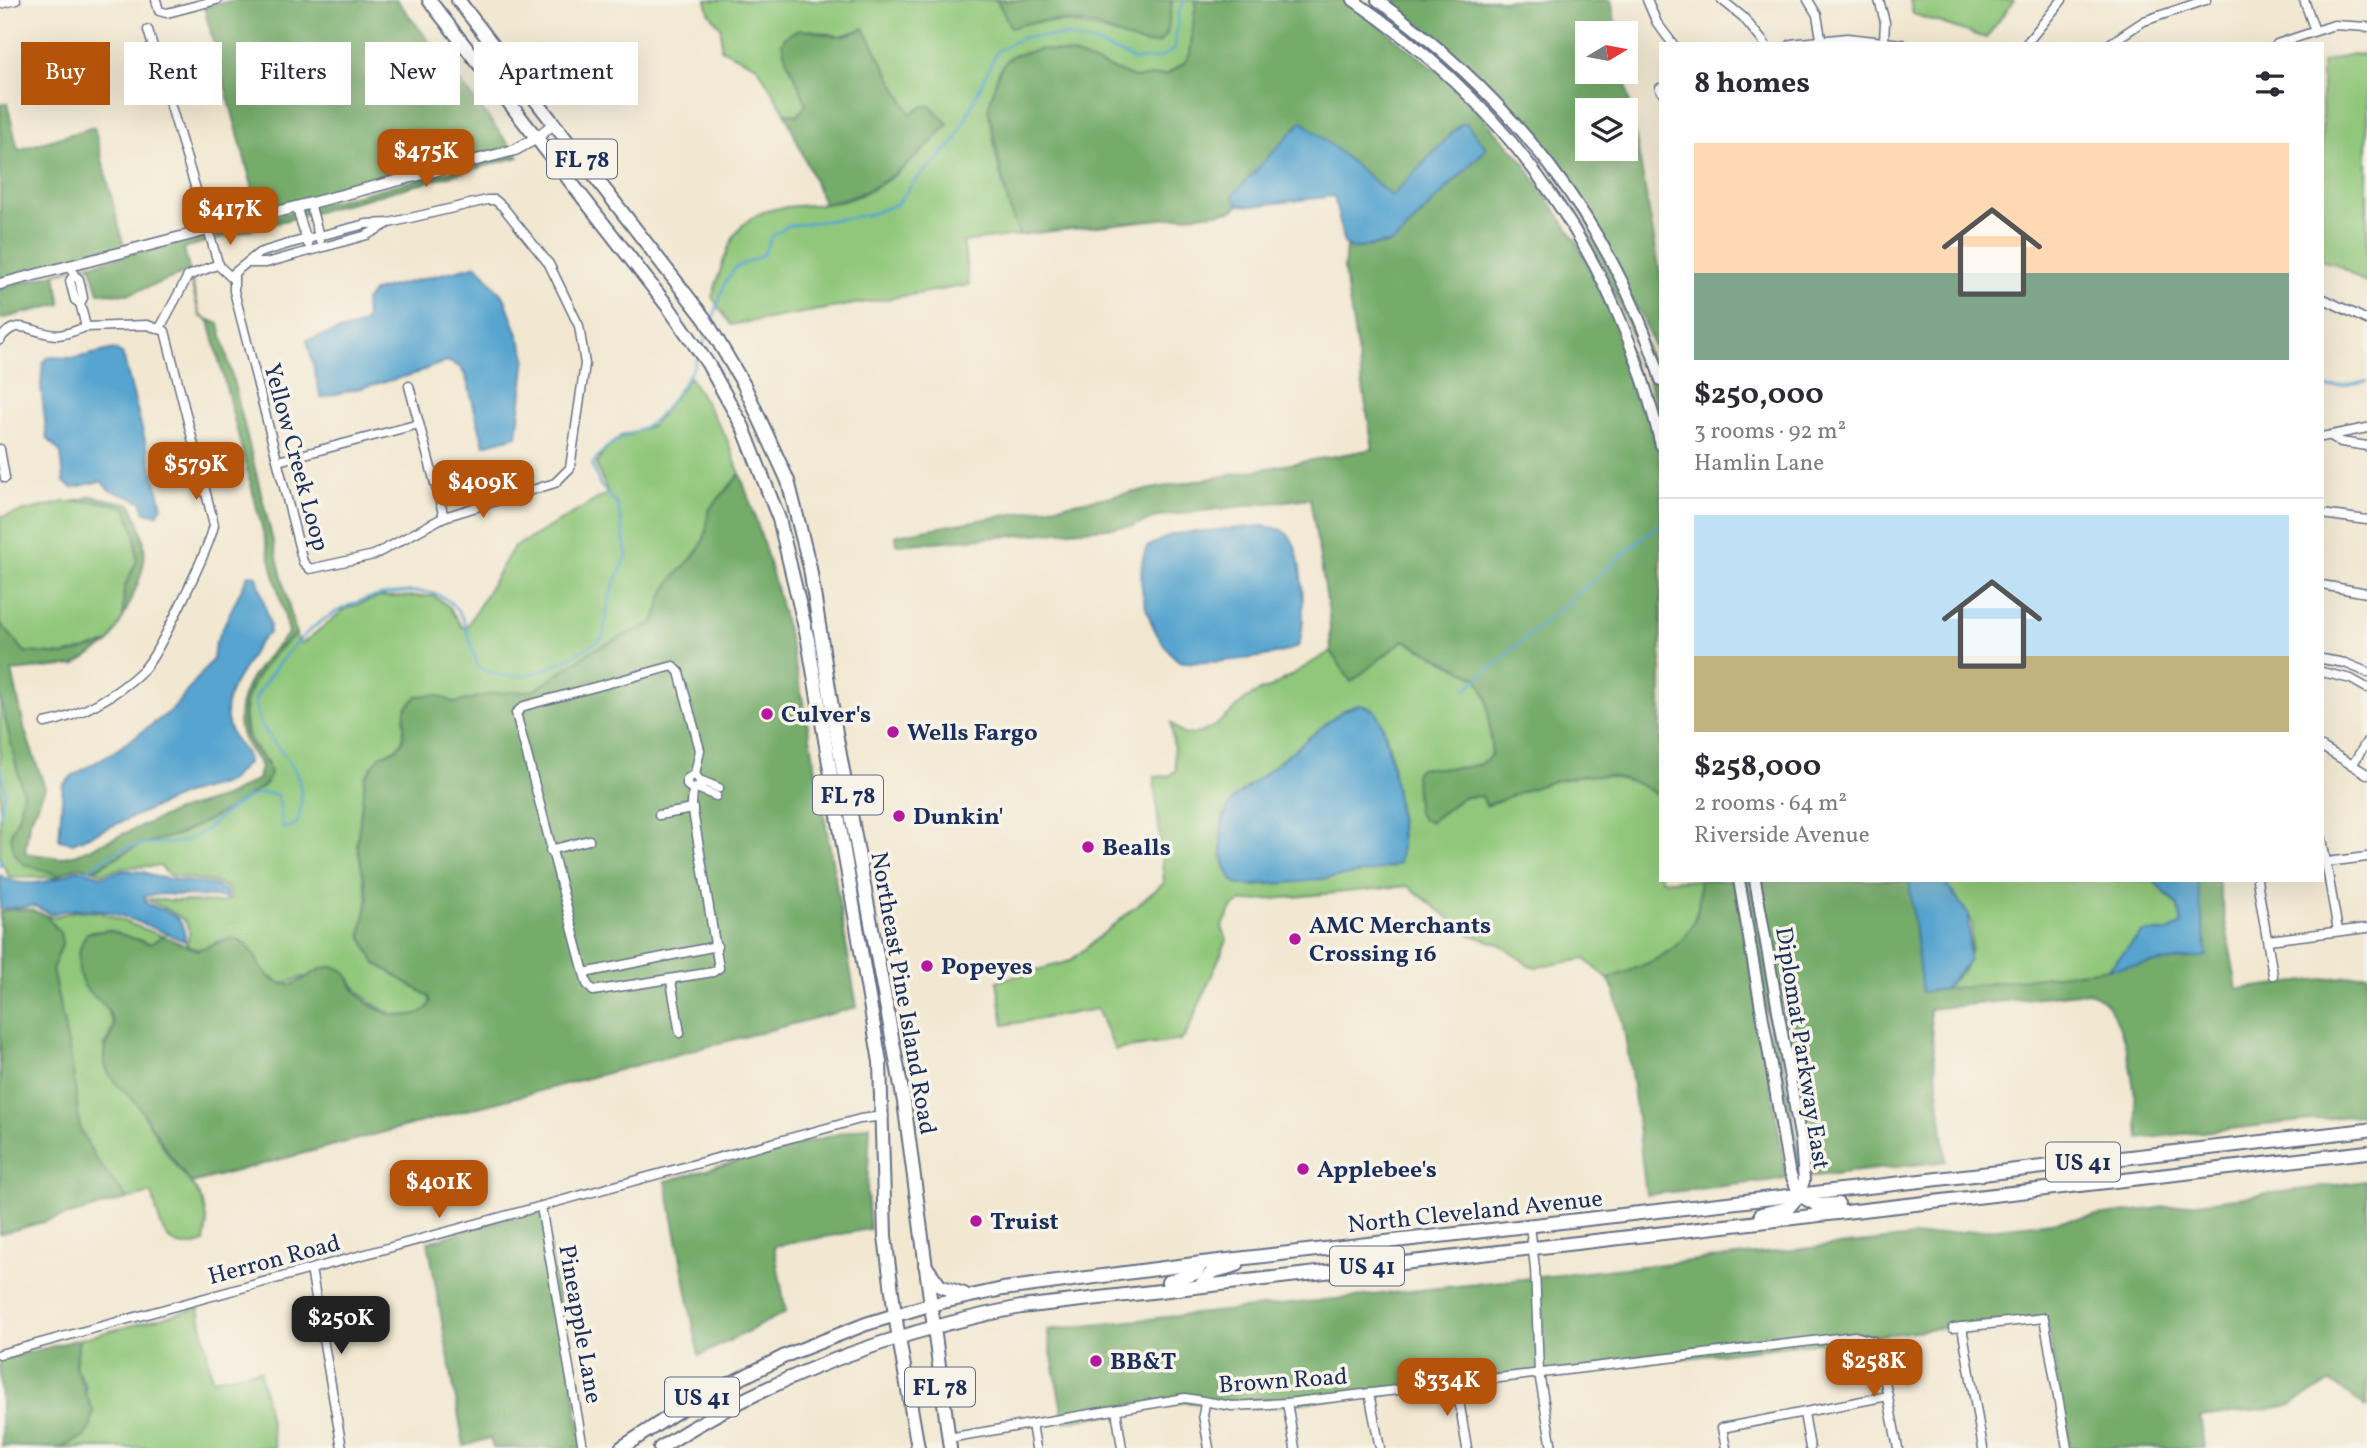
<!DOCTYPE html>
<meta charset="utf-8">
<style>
:root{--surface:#fff;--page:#f2f2f3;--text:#2b2b33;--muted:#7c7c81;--line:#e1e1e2;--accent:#b45309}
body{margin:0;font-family:Vollkorn,serif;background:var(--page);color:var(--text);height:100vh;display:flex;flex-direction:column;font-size:26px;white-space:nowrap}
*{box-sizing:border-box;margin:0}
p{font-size:23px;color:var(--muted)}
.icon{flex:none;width:38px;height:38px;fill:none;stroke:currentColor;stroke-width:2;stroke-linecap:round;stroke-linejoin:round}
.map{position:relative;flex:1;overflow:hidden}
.sheet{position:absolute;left:1659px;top:42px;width:665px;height:840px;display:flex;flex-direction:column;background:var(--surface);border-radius:0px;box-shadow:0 7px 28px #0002}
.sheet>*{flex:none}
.banner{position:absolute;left:21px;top:42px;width:665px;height:63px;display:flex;gap:14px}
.needle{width:46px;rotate:80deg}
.controls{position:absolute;left:1575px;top:21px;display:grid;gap:14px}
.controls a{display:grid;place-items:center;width:63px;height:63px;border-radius:0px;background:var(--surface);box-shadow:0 7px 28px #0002;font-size:35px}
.price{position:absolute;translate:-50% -60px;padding:0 16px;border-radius:14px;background:var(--accent);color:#fff;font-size:23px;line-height:46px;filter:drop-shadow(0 2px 4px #0008)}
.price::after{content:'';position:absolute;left:50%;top:42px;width:21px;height:16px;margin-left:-10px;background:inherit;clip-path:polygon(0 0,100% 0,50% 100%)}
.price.on{background:#222;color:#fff}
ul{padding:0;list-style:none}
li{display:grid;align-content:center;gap:14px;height:371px;padding:0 35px}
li+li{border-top:2px solid var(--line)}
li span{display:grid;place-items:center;height:217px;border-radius:0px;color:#555}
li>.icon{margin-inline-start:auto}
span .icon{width:126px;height:126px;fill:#fffc;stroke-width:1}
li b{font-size:30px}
h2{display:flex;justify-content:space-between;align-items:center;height:84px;padding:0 35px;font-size:30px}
.chip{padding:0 24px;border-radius:0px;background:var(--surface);box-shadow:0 7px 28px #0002;font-size:24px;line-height:63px}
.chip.on{background:var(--accent);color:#fff}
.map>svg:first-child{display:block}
</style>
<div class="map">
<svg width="2367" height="1448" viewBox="0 0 2367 1448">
<rect width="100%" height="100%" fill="#f7f3e8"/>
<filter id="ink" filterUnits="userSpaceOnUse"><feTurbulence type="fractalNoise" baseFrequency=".0143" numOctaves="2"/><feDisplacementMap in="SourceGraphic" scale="14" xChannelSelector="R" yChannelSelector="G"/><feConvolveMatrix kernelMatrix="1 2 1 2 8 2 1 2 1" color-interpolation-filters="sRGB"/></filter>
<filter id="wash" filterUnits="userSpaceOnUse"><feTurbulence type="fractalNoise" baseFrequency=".00686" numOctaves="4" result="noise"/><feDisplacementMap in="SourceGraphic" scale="28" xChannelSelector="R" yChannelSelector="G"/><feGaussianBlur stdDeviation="1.57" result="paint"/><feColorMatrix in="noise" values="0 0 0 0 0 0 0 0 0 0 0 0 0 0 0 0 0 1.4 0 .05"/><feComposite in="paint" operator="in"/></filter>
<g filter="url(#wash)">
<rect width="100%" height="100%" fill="#f2e8d1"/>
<g fill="#90c77a" stroke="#567b6c" stroke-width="2" fill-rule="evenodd">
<path d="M706,0H997L1011,27C1060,13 1100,29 1146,44L1167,34L1172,0H1196L1190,54L1184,63L1166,75L1135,78L1076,55L1042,49L1007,60C976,107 1001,185 1019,235L963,242L969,285L731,325L712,297C719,277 725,249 737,232C763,196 812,211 847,200C888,187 920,156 948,124L918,109L912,116L863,29L839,36L811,30L797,77L806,105L798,115L786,114L757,66L721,49V28L709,12Z"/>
<path d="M1910,0H2014L1986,38L1913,14Z"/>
<path d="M2352,54L2367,56V284L2336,264L2322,261V62Z"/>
<path d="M690,377L726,437L740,474L708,511V533L704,544L673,580L653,623L593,650L535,690L491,694L455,703L436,695L404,720L405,733L400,746L380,757L357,844L368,898L362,935L374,962L428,996L431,1001C416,1039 361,1002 349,978L303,977L283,984L269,977L241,940C235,940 229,939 223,940C208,943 202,956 186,944C200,916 164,911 147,899L221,903L231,898L228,888L214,882L169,875L160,866L126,867L103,873L94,870L137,846L180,834L229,810L266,784L268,763C221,719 254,667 296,634L298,642L303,643L345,609L379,597L434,596L448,606L462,627L466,628L513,548L608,493L596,465L606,449L621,436L652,426Z"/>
<path d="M64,502H101L126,507L135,534L137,561L124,588L123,618L109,643L64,655L25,652L0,623V517Z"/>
<path d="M1404,640L1480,680L1487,698L1492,754C1480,773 1440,767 1420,768L1430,822L1463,797L1482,796L1486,806C1542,783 1607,754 1661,798V880H1699C1705,944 1660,960 1608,979L1585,959L1537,967L1529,965L1499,944L1471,935L1408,886L1241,902L1233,907L1222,927L1227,940L1186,1035L1181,1040L1115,1050L1097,1009L1004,1025L997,981L1070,961L1164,883L1154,777L1169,776L1176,770L1171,723L1183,734C1220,739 1237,694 1270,688L1331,651L1351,681ZM1372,708C1401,739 1394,827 1393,867L1256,886L1236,884C1219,866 1221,839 1223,816Z"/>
<path d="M0,698L23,793L19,815L11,834L24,864L59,875L56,877L10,878L0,859Z"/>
<path d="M1943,880H2153L2178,906L2182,924L2167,932H2143L2108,969L1944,989L1964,969L1971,950L1972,923L1969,915Z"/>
<path d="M76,911L99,912L163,936L151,944L108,930L87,933L78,954L87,990L103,1001L114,1025L104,1047L113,1079L138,1105L171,1160L195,1188L203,1203L207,1224L204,1242C164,1258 160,1224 152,1193L127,1199L95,1158L80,1129L72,1064L52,969L62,945L60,932L45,915L52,917Z"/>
<path d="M199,1308L212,1379L260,1370L275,1448H61L84,1437L86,1387L75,1366L79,1339Z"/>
</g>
<g fill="#74ac6a" stroke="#486e64" stroke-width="2" fill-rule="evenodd">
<path d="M235,0H397L511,147L259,212L204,7Z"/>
<path d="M997,0H1172L1167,34L1159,43C1137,47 1117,33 1097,26C1069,18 1038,18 1011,28Z"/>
<path d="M1196,0H1346L1445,77L1520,157L1577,242L1623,336L1650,416L1661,466V798C1607,754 1542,783 1486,806L1482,796L1463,797L1430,822L1423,820L1417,812L1415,773L1420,768C1440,767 1480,773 1492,754L1487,698L1477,678L1404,640L1351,682L1331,651L1329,613L1310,498L1161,516L1132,526L897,545L896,535L1373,449L1344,270L1346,247L1351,249L1389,244L1399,238L1485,150V146L1460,124L1392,197L1234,194L1239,205L1232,211L1019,235L1008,204L988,109L998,73L1007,60L1011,56L1042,49L1076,55L1135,78L1166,75L1184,63L1190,54Z"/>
<path d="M1384,0H1611L1617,33H1587V72H1624L1661,278V366L1643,319L1558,172L1536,140L1482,79ZM1587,110H1626V149H1587Z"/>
<path d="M1376,4L1441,54L1524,140L1520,143L1451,71L1373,9Z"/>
<path d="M864,28L911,115L923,106H931L948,124C914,163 876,195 824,204L785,113L798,115L806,105C801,82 785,66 782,42C797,18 820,38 841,36C849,35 857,31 864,28Z"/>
<path d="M7,103L18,150L94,127L124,247L0,280V104Z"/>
<path d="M517,154L519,157L184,248L200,316L219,324L296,634C266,658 233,697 247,738C253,756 279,763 266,784L229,809L180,834L137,846L93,870L78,866L59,875L23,864L14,853L12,843L11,834L19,815L23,793L0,698V623L25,652L64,655L109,643L75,665L12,671L25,731L45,788L29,823L25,853L60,858L77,854L174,812L227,796L258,779L261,766C255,756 243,744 241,733C231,692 263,660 289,633L209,321L200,316L188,272L129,294L99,293L90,264L55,273L61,304L0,319V288C173,242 344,198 517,154Z"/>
<path d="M1553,179C1600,247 1661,340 1661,426C1641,338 1600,256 1550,183Z"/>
<path d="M740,474C803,644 825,829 857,1007L191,1183C170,1159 157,1133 139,1107C129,1092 110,1083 105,1065C100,1048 113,1040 114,1025C105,999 104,1007 88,991C74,977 77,947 87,933L108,930L150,944L163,936L197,950L233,938C258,943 257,979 283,984C303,988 315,962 338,968C349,971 351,986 357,993C371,1008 390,1018 410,1015C420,1014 427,1011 431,1001L428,996L374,962L361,935L368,898L357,844L365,777L380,756L395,750L403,741L405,709L417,696L436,695L455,703L491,694L535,690L593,650L653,623C660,613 659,602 664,592C684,557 708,559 708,511Z"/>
<path d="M91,496L131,504C155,555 144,570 123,618L124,588L137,561L135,534L126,507L101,502H72Z"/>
<path d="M1699,880H1735L1787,1179L1646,1195C1641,1157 1627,1002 1608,979C1660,960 1705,944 1699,880Z"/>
<path d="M1744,880H1751L1797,1142L1800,1178H1796L1793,1169Z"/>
<path d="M1759,880H1909L1923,992L2206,956L2197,880H2218L2237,989L2367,974V1114L2139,1139C2136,1104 2130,1002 2088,992L1929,1009L1946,1161L1808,1177L1805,1140Z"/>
<path d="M12,909L32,910L45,915L60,932L62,945L52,969L72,1064L80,1129L95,1158L127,1199L0,1234V912Z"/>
<path d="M870,1125L867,1193L870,1229L774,1246L786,1312L699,1356L666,1181Z"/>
<path d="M2367,1181V1408L2331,1382L2289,1406L2200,1417L2205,1448H2070L2045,1316L1257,1408L1185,1402L1064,1422L1047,1330L2035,1224Z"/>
<path d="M544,1208L583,1448H493L490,1438L464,1446L428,1242Z"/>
<path d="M79,1339L75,1366L93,1411L91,1426L84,1437L61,1448L2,1446L0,1360Z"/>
</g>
<g fill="#56a4cf" stroke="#386a96" stroke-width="2">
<path d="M1302,121L1392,196L1461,124L1466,123L1485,146V150L1394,242L1351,249L1344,243L1334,196L1251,206L1240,205L1234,199V194Z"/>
<path d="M477,265L505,299L526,356L517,436L484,445L466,377L460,367L447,361L411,375L321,398L307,340L360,325L366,320L365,301L374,291Z"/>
<path d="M114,349L123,355L162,506L157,515L145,512L141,501L109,490L101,481L72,488L64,482L61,453L47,438L41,386L43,363L48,357L75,358Z"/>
<path d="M1260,526C1270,527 1283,528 1290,537C1304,557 1306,623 1299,645C1286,657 1197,666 1179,661C1150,638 1131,580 1147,547L1173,534Z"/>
<path d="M248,575L257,576L270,625L269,633C256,643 253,654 244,668C230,689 219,709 232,734C237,746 247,749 248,762L229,782L185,794L73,843L59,840L63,785L72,776L118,749L172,710L213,659L215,644Z"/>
<path d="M1358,705C1365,706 1373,707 1377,714C1390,736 1406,840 1399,863C1382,874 1256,889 1236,884C1216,862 1217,822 1233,799L1342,711Z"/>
<path d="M78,869L103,876L125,870L144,872L156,877L214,885L226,891L227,898L162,894L144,896L146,903C168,914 185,913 185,941C137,923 102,899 51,914L34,906L0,909V875C22,891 56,881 78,869Z"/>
<path d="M1909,880H1943L1969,915V960L1944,989L1922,992Z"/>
<path d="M2153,880H2197L2207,956L2108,969L2143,932H2167L2182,924L2178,906Z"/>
</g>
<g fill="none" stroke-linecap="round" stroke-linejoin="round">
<g stroke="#56a4cf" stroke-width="2.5">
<path d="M712,322L725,283L735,268L763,255L772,236L788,226L868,215L897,204L915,181L954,143L997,51L1024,37L1065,36L1098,44L1135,60L1159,58L1174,50L1179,11L1185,0"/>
<path d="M702,348L707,334"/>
<path d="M2322,389L2367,381"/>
<path d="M1465,690L1658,525"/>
<path d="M0,766L5,791L0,815"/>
<path d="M0,859V866"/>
<path d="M85,871C100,862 116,850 132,846C158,840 175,849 199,834C223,819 246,785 278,795L283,829L297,824C318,755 257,752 255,699C290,639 335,596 406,592C426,591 440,591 455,607C469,624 470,647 478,667C519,692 569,659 603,638L610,594L627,556L618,506L600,485L592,465C610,437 624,440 649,424C663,415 692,373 698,357"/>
</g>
</g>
</g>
<g filter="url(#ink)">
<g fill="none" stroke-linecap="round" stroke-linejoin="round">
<g stroke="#667086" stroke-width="11">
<g id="minor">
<path d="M156,0L159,11L167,13L217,0"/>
<path d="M1647,0L1657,23L1673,44"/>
<path d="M1722,0L1743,17L1765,44"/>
<path d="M1808,0L1817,15L1821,38"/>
<path d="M1879,0L1885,22L1884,40"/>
<path d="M2304,0L2315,31"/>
<path d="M0,4L16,0"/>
<path d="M148,30L219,266L233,279"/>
<path d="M1791,44L1847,38L1902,44"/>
<path d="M2026,44L2062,0"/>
<path d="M2109,44L2144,21L2206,0"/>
<path d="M2277,44L2334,25L2367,27"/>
<path d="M1660,88L1661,91"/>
<path d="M487,200H495L503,207L549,264L579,326L585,364L570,468L555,483L444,517L374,555L310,569L303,562L234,291V273L259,253L288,244L366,224L389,223Z"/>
<path d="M310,203L320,240"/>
<path d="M296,206L308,244"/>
<path d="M250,263H266L367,235L387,224"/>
<path d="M70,265L74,275L79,279L83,298L80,303L75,300L70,281L74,275"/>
<path d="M2322,298L2367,320"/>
<path d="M160,328L188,276L219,264"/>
<path d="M0,340C16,314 35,335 58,335C68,334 77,330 86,327"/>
<path d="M409,386L444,517"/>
<path d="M2331,436L2341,442L2367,446"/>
<path d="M2322,437L2367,428"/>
<path d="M0,449L5,478"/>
<path d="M278,461L419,424"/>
<path d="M2322,514L2367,520"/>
<path d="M2322,585L2367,593"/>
<path d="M2322,659L2345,663L2367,672"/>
<path d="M2322,672L2351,679L2367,688"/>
<path d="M45,723C81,716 117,695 143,670C158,656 210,546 214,525L165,331L147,325L86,327L80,303"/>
<path d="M2322,747L2367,774"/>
<path d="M2353,764L2367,741"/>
<path d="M702,781L719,788"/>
<path d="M699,789L716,796"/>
<path d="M693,790L692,805L719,968L713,972L593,991L587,984L516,713L524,706L673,666L679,672L700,750L695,774L687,779V785L693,790L702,784L695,774"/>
<path d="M659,815L693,809"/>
<path d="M2322,839L2338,931"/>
<path d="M550,850L589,840"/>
<path d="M2327,862L2367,857"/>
<path d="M2257,880L2273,975"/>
<path d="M2268,940L2367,928"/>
<path d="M584,973L717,946"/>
<path d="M671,981L680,1033"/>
<path d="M541,1207L583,1448"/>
<path d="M1530,1226L1535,1268L1539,1373L1552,1448"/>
<path d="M311,1269L342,1448"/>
<path d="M1962,1327L1983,1448"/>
<path d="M1953,1328L2044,1318L2067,1448"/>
<path d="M0,1354L860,1119L884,1116"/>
<path d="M1456,1383L1467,1448"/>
<path d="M1369,1393L1380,1448"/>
<path d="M1205,1403L1203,1415L1209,1448"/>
<path d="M1287,1403L1295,1448"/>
<path d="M1116,1410L1122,1448"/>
<path d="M1804,1413L1810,1448"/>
<path d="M1032,1424L1036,1448"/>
<path d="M948,1438L1185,1398L1232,1406L1287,1403L1855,1336L1873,1341L1879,1352L1898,1448"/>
<path d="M1726,1448L1722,1428L1888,1396"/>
</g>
</g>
<g stroke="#667086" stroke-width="13">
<path id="tertiary" d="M0,284L515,150L537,138L554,123"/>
</g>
<g stroke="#667086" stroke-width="14">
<g id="secondary">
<path d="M1353,0C1512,108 1617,257 1661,445"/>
<path d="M1377,0C1509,95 1613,223 1661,380"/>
<path d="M1739,880L1789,1170L1799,1195"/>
<path d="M1755,880L1801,1141L1804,1181L1799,1195"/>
</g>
</g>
<g stroke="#667086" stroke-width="16">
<g id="primary">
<path d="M429,0L669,308L708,364L743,427L779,519L808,640L880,1062L885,1236L895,1315L918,1448"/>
<path d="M458,0L705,319L744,385L788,481L810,568L836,733L904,1102L950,1448"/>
<path d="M1799,1195L1817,1205L1838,1204"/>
<path d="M1761,1214L1788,1208L1799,1195"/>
<path d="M925,1265L940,1286L964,1294"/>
<path d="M1168,1282L1196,1273L1202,1263"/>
<path d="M1201,1285L1212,1272L1237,1265"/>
<path d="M621,1448L684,1407L787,1355L866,1324L929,1305L1003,1289L1202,1263L2367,1130"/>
<path d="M660,1448C771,1376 892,1332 1021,1307L2367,1152"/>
</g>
</g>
<use href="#minor" stroke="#fff" stroke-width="8"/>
<use href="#tertiary" stroke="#fff" stroke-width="10"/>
<use href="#secondary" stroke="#fff" stroke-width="10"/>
<use href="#primary" stroke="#fff" stroke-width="12"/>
</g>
</g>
<g fill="#b5179e" stroke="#f7f3e8" stroke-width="2.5">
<circle cx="767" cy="714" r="7"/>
<circle cx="893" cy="732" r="7"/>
<circle cx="899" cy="816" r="7"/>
<circle cx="1088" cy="847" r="7"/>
<circle cx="1295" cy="939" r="7"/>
<circle cx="927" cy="966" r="7"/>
<circle cx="1303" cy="1169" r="7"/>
<circle cx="976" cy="1221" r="7"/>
<circle cx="1096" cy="1361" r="7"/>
</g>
<g text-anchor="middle" stroke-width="7" stroke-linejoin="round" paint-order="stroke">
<g fill="#f7f3e8" stroke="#5d6a87" stroke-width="2">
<rect x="547" y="139.5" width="70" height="39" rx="5"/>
<rect x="813" y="775.5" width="70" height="39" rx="5"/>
<rect x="2046" y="1142.5" width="74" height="39" rx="5"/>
<rect x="1330" y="1246.5" width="74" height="39" rx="5"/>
<rect x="905" y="1367.5" width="70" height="39" rx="5"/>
<rect x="665" y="1377.5" width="74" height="39" rx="5"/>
</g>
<g font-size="23" font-weight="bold" fill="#1b2f5e">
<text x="582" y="167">FL 78</text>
<text x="848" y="803">FL 78</text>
<text x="2083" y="1170">US 41</text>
<text x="1367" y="1274">US 41</text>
<text x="940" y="1395">FL 78</text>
<text x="702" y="1405">US 41</text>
</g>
<g font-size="24" fill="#1b2f5e" stroke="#f7f3e8">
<text transform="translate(297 457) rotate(75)" y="8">Yellow Creek Loop</text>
<text transform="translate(904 993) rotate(80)" y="8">Northeast Pine Island Road</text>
<text transform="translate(1803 1048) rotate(81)" y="8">Diplomat Parkway East</text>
<text transform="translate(1475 1211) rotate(-6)" y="8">North Cleveland Avenue</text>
<text transform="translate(274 1259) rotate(-15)" y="8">Herron Road</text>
<text transform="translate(581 1324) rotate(80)" y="8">Pineapple Lane</text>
<text transform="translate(1283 1380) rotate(-4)" y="8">Brown Road</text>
</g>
<g font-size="24" font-weight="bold" fill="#1b2f5e" stroke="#f7f3e8" text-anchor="start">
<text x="781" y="722">Culver's</text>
<text x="907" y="740">Wells Fargo</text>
<text x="913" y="824">Dunkin'</text>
<text x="1102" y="855">Bealls</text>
<text x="1309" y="933">AMC Merchants<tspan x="1309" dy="28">Crossing 16</tspan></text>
<text x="941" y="974">Popeyes</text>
<text x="1317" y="1177">Applebee's</text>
<text x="990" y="1229">Truist</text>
<text x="1110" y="1369">BB&amp;T</text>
</g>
</g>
</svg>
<div class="controls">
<a><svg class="needle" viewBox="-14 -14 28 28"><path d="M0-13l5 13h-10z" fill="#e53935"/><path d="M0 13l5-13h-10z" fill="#7c7c81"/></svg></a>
<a><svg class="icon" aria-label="layers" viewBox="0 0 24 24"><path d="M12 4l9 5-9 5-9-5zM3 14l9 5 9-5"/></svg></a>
</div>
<b class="price" style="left:426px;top:189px">$475K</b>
<b class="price" style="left:230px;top:247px">$417K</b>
<b class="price" style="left:196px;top:502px">$579K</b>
<b class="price" style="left:483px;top:520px">$409K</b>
<b class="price" style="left:439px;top:1220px">$401K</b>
<b class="price on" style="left:341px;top:1356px">$250K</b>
<b class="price" style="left:1874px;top:1399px">$258K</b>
<b class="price" style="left:1447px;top:1418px">$334K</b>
<div class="banner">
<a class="chip on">Buy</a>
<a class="chip">Rent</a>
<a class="chip">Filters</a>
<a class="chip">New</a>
<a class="chip">Apartment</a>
</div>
<section class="sheet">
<h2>8 homes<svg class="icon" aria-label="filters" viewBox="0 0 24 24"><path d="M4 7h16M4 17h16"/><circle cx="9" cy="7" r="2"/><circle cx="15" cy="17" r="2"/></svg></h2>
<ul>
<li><span style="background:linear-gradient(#ffd9b3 60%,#7fa58c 0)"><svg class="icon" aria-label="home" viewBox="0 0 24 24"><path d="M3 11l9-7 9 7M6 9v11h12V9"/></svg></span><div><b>$250,000</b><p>3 rooms · 92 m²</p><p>Hamlin Lane</p></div></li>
<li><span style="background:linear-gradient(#bfe0f5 65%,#c2b280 0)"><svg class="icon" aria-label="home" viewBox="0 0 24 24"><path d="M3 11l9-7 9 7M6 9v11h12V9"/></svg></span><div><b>$258,000</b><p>2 rooms · 64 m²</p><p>Riverside Avenue</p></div></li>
</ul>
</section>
</div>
